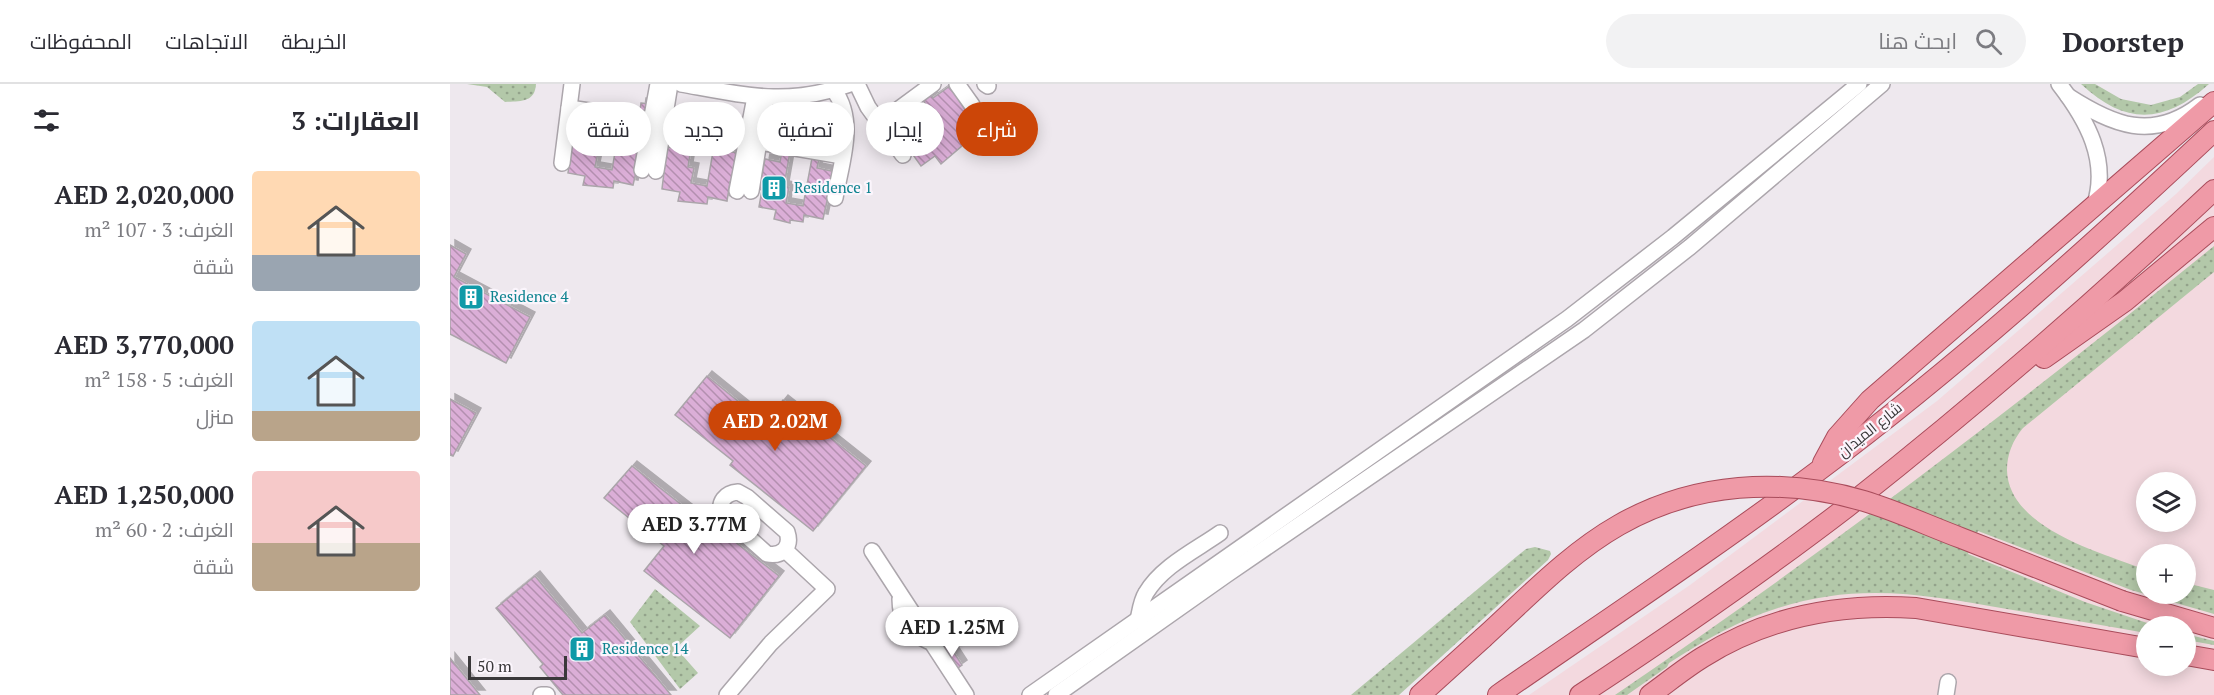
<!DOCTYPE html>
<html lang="ar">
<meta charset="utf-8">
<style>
:root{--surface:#fff;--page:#f2f2f3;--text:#2b2b33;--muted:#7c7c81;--line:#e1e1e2;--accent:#cc4608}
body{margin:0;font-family:"PT Serif",Cairo,serif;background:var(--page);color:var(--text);direction:rtl;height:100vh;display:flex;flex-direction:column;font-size:22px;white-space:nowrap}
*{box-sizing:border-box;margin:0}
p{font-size:20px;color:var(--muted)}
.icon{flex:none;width:33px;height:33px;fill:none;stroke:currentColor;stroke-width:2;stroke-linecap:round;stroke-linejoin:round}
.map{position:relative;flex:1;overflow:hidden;direction:ltr}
.details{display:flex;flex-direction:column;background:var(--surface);width:450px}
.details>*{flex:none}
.top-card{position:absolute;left:18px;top:18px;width:570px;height:54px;direction:rtl;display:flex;gap:12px}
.controls{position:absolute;left:1686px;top:388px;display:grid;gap:12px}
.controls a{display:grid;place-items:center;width:60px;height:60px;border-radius:50%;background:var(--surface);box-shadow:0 3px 15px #0003;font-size:30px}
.scale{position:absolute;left:18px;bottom:15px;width:99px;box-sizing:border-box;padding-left:6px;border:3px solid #3a383a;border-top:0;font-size:16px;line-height:21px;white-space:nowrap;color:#3a383a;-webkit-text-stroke:4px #fbf5fc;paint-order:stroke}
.price{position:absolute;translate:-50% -51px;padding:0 14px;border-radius:21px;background:#fff;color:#222;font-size:20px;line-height:39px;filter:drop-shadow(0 2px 3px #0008)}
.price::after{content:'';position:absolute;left:50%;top:36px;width:18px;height:14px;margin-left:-9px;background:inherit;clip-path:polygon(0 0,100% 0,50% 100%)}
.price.active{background:var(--accent);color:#fff}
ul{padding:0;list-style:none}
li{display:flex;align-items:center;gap:18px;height:150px;padding:0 30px}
li span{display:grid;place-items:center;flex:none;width:168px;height:120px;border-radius:6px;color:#555}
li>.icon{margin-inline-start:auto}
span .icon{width:72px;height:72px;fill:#fffc;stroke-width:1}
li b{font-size:26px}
h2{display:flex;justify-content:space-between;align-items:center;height:72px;padding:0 30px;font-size:26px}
.chip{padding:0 21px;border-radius:27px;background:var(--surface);box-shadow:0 3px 15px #0003;font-size:21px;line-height:54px}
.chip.active{background:var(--accent);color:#fff}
header{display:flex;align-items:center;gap:36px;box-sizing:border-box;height:84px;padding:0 30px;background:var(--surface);border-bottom:2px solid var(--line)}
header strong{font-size:28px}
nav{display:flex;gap:33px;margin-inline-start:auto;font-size:21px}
.search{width:420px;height:54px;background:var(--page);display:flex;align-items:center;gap:15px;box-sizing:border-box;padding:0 21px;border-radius:33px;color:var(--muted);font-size:22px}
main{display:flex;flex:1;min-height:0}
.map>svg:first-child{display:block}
</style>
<header>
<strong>Doorstep</strong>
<div class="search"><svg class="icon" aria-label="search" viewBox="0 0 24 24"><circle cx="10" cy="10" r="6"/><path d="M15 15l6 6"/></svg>ابحث هنا</div>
<nav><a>الخريطة</a><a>الاتجاهات</a><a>المحفوظات</a></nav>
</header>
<main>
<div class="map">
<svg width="1764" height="611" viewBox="0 0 1764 611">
<defs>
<pattern id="park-dots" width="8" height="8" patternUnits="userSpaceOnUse" patternTransform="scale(1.5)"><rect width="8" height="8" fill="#b3c8a9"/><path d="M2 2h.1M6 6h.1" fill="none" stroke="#93a38b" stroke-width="1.8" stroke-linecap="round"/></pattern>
<pattern id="building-back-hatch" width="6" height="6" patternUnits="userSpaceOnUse" patternTransform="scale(1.5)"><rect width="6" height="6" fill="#dbaed7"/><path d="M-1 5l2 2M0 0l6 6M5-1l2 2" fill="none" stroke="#b38faf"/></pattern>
<filter id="shadow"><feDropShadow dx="5" dy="-5" stdDeviation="0" flood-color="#0004"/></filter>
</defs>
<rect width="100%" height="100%" fill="#eee8ee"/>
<path fill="#f3d9df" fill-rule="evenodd" d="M1764,73V611H1079L1240,501L1487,317L1726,110ZM1696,399H1736V438H1696ZM1696,471H1736V510H1696ZM1696,543H1736V582H1696Z"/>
<g fill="url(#park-dots)">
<path d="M17,0H86C85,19 70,17 55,18L37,3Z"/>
<path d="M1631,0H1645L1671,15L1701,21L1730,13L1748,0H1759C1714,40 1676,42 1631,0Z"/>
<path d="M1764,162V188L1573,344C1563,356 1557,370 1557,386C1558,444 1652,469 1696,486V510H1736V499L1764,506V530L1681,506L1528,447L1518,470L1635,518L1709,543H1696V549C1650,541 1604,533 1557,525C1476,511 1410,498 1328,524C1288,536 1254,557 1219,579L1217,583L1177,611H1165C1372,470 1570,320 1764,162Z"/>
<path d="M1085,463L1100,467L1101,470L1098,476L949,611H901L1066,473L1076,465Z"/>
<path d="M205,505L250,542L226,564L248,589L230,605L180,538Z"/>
<path d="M1736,550L1764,557V561L1736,556Z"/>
</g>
<g fill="url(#building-back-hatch)" stroke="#aba5aa" stroke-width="1.5" filter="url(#shadow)">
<path d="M500,2L516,27L513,29L525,44L509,55L513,61L491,80L485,72L471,82L461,68L458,70L438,47L451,37L448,32L455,27L465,39L481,27L472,15L480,9L483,14Z"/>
<path d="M191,19L200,20L199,28L190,27Z"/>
<path d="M289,33L297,34L296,42L288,41Z"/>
<path d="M141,34L148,35L142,68H148L145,83L162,86L170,39L179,40L177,53L194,55L183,101L164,97L163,104L133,101L135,92L118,89L121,71H118L124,39L140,42Z"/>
<path d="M234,50L243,52L238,83L244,84L241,99L257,102L265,56L272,57L271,66L288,69L283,99L280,98L277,117L258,113L257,120L228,117L230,108L212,105L217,63L232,65Z"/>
<path d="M384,50H392V60L384,59Z"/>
<path d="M332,67L340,68L334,102L339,103L336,119L353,122L362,74L369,75L367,84L386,88L381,118L377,117L373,135L354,131L353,138L340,136V139L324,135L326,126L309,123L312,106L309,105L315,75L330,78Z"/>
<path d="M0,161L16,170L4,193L80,233L56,279L0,250Z"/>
<path d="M257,292L315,339L333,316L416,382L363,447L280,381L283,377L225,331Z"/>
<path d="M0,315L26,329L3,372L0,371Z"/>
<path d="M182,382L251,436L253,433L329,492L280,554L194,487L214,462L154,414Z"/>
<path d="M85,492L132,549L155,531L221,611H113L90,583L93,580L46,524Z"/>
<path d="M499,561L512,581L505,586L491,567Z"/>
<path d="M0,574L30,611H0Z"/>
</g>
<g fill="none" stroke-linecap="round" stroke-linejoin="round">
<g stroke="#aca6ac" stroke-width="18">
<g id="minor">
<path d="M231,0C293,11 338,23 400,0"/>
<path d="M407,0L418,23L453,71"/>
<path d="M507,0L522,21"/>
<path d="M535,0L538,2"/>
<path d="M1609,0C1637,36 1660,77 1644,123"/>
<path d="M384,6C407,38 391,78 385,114"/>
<path d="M1618,12C1663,41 1702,58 1750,21"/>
<path d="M119,24L201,36"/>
<path d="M430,39L483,0"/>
<path d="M213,40L297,54"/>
<path d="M309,58L392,72"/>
<path d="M112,79L122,0"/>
<path d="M192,86L208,0"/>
<path d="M206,87L220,0"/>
<path d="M287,107L305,13"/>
<path d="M301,107L316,14"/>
<path d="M288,408L297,413L337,448C342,463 332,473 317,470L272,430C268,418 275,409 288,408Z"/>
<path d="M422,467L516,611"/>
<path d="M450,515C450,535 460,549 478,557"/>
<path d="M688,536C690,527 691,517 696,509C712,482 746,466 770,449"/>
<path d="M91,611H97"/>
<path d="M277,611L321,559L377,505L335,466"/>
<path d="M580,611L1117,235L1223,153L1409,0"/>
<path d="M606,611L776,491L1134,246L1240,163L1432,0"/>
<path d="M1496,611L1498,598"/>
</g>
</g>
<g stroke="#a94c5b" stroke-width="22">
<g id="major">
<path d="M1594,274L1675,217L1764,143"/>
<path d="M1373,379L1387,353L1420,316L1764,18"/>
<path d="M1672,517L1764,544"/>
<path d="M1736,571L1764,576"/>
<path d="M970,611L1033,554"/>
<path d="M1048,611C1155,537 1264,465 1368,387C1507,283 1637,166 1764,47"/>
<path d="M1130,611C1221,551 1311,489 1397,423C1524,323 1646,217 1764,106"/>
<path d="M1200,611C1218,598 1235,584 1253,573C1317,533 1391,519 1466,524L1696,564"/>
</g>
</g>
<use href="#minor" stroke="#fff" stroke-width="15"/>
<use href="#major" stroke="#ef9aa7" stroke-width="20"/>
<g stroke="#a94c5b" stroke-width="22" stroke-linecap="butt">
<path id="major-bridge" d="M1033,554C1076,515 1118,470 1169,441C1244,398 1332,393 1414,417C1447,427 1479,442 1511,454C1565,475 1618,496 1672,517"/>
</g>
<use href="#major-bridge" stroke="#ef9aa7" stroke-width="20"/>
</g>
<defs>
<g id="building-square" transform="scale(1.35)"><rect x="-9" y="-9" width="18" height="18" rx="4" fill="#0f9aa8" stroke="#fbf5fc"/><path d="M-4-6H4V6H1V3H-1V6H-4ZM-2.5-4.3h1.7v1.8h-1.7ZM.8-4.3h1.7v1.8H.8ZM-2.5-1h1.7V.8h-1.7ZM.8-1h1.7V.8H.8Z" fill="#fff"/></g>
</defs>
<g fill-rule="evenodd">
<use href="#building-square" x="324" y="104"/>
<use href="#building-square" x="21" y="213"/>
<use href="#building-square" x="132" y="565"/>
</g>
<g text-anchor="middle" stroke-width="4.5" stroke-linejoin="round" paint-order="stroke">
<g font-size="15" fill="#0d838f" stroke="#fbf5fc" text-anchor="start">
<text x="344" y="109">Residence 1</text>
<text x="40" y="218">Residence 4</text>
<text x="152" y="570">Residence 14</text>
</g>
<g font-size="15" fill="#3a383a" stroke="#fbf5fc">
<text transform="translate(1420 346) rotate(-39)" y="5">شارع الميدان</text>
</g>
</g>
</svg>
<div class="controls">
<a><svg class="icon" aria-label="layers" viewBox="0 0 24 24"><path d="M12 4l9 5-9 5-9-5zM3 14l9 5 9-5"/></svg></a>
<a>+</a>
<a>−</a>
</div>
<div class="scale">50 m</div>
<b class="price active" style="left:325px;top:368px">AED 2.02M</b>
<b class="price" style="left:244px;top:471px">AED 3.77M</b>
<b class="price" style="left:502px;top:574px">AED 1.25M</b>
<div class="top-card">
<a class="chip active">شراء</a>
<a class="chip">إيجار</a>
<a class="chip">تصفية</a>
<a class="chip">جديد</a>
<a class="chip">شقة</a>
</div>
</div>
<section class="details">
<h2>العقارات: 3<svg class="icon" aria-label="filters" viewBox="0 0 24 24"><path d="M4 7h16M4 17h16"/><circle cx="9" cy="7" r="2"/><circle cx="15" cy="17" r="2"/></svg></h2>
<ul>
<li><span style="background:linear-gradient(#ffd9b3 70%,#9aa5b1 0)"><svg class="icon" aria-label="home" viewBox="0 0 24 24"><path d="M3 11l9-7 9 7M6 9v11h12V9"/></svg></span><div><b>AED 2,020,000</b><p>الغرف: 3 · 107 m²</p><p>شقة</p></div></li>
<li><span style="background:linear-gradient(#bfe0f5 75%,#b9a48a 0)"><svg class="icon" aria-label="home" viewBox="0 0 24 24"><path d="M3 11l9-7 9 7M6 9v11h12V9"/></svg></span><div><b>AED 3,770,000</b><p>الغرف: 5 · 158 m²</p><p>منزل</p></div></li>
<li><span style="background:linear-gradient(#f6c9c9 60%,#b9a48a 0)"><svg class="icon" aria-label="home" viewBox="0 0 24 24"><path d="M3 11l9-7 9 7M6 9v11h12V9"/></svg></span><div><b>AED 1,250,000</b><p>الغرف: 2 · 60 m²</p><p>شقة</p></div></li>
</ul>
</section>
</main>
